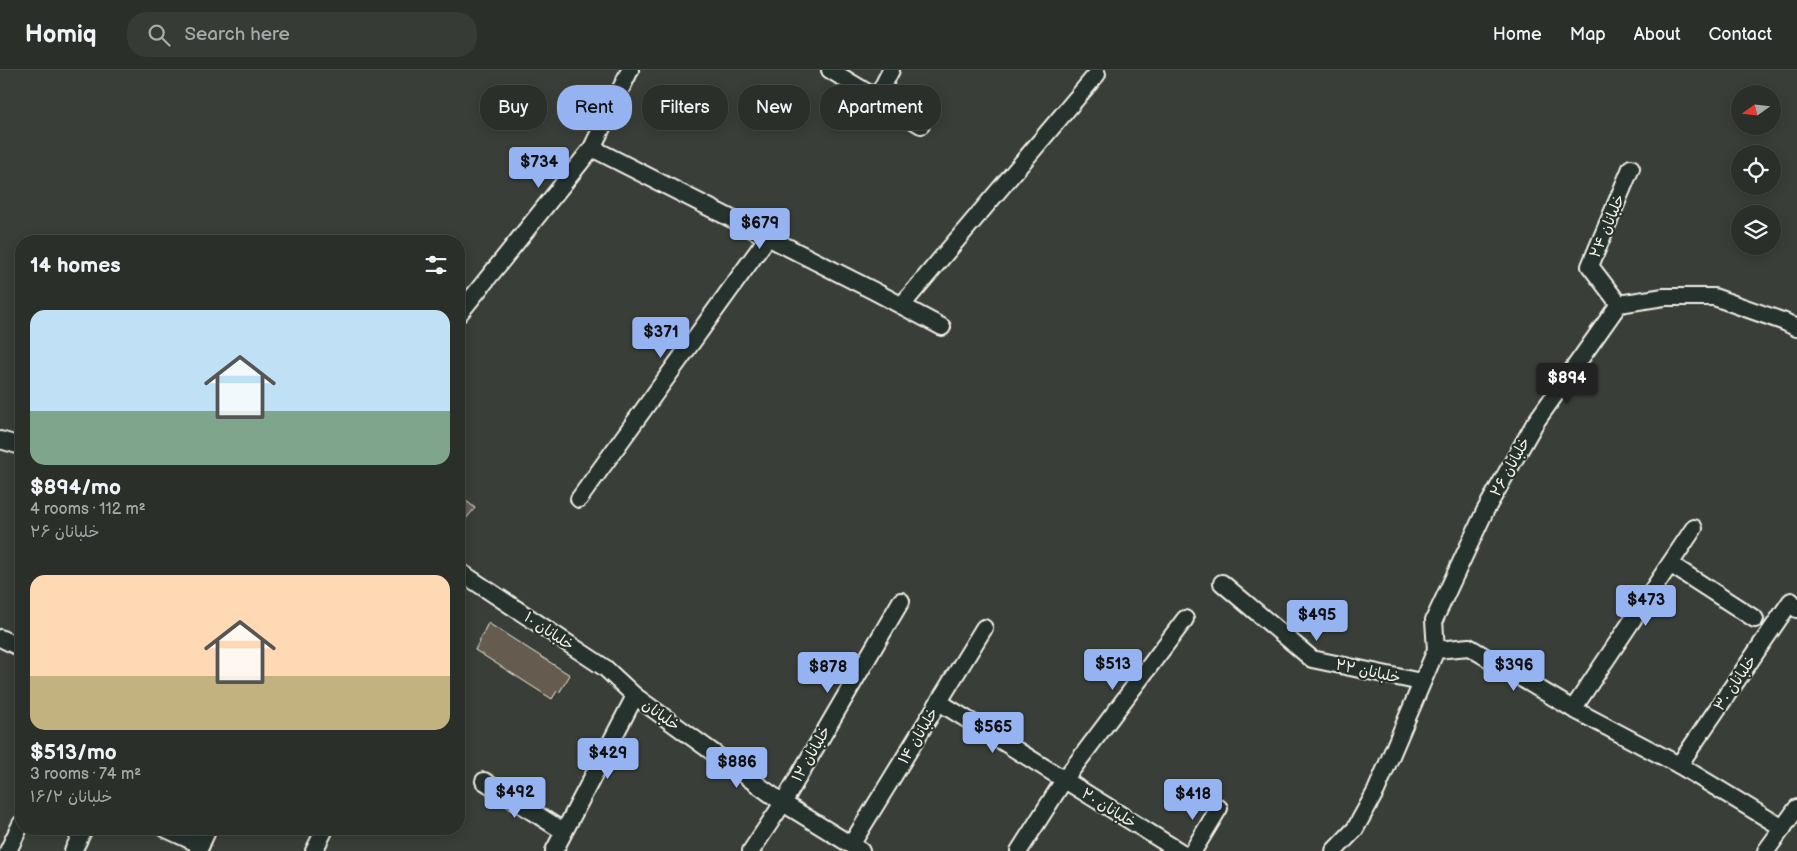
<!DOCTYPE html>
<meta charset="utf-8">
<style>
:root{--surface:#2b2f2a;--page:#373b36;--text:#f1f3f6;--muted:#a6a9a8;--line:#474a47;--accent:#95b2f1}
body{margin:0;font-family:"Balsamiq Sans","Playpen Sans Arabic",sans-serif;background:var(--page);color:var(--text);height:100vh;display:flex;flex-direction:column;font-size:19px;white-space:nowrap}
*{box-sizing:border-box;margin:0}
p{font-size:16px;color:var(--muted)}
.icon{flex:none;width:28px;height:28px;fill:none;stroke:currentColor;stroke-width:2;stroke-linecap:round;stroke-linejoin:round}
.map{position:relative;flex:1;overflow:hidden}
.panel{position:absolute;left:15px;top:165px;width:450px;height:600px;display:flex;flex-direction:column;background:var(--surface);border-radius:20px;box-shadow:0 2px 12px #0003,0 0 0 1px var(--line)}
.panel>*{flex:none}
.hud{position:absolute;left:480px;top:15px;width:475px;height:45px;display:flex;gap:10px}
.needle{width:32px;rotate:255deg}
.buttons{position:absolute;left:1731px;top:15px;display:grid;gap:10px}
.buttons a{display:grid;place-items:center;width:50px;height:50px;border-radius:50%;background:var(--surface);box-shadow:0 2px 12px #0003,0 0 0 1px var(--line);font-size:25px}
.price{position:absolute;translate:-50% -42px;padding:0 11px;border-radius:5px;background:var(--accent);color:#111;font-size:16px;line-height:32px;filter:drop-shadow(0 1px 2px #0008)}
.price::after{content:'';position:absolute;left:50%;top:30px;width:15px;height:11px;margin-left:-8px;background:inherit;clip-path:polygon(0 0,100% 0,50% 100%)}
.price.active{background:#222;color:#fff}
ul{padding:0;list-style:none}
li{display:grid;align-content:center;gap:10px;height:265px;padding:0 15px}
li span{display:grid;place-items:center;height:155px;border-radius:15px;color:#555}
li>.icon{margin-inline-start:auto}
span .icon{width:90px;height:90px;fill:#fffc;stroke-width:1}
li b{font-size:21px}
h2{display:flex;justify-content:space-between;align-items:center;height:60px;padding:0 15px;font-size:21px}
.chip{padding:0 18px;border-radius:20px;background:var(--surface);box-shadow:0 2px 12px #0003,0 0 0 1px var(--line);font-size:18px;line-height:45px}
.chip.active{background:var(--accent);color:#111}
header{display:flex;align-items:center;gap:30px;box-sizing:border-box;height:70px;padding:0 25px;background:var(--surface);border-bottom:1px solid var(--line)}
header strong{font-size:24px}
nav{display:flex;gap:28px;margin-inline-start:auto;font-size:18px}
.search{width:350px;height:45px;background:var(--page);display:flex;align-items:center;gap:12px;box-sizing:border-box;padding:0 18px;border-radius:20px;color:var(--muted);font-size:19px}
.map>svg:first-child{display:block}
</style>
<header>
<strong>Homiq</strong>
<div class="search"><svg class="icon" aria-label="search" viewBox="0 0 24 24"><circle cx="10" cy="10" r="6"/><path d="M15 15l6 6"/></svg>Search here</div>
<nav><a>Home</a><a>Map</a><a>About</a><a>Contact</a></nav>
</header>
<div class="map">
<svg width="1797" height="781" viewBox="0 0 1797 781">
<rect width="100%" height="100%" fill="#393f38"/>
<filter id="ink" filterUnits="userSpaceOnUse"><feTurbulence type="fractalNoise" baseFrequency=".02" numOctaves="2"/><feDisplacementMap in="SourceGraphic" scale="10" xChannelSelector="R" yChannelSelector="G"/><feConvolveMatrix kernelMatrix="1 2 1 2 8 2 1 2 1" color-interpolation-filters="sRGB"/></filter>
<g filter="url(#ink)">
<g fill="#655b50" stroke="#f4f1e8">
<path d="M459,425L475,438L459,457Z"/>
<path d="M488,553L570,605L559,623L557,621L552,629L475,580Z"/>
</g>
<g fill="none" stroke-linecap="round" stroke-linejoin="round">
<g stroke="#f4f1e8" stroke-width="20">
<g id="minor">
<path d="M830,0L921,55"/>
<path d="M877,28L891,0"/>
<path d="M592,78L874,221L942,257"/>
<path d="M1619,234L1590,196L1631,98"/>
<path d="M902,235L1097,4"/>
<path d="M459,244L592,78L630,0"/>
<path d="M0,370L21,376"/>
<path d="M579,429L768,167"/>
<path d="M1670,494L1755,549"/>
<path d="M459,501L605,598L635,626L783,733L861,781"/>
<path d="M1222,513L1312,589L1421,612"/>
<path d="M0,568L21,578"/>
<path d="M1436,580L1434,550L1485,441L1535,353L1619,234L1664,227H1714L1785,252L1797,258"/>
<path d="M939,632L1179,781"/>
<path d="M1573,639L1694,458"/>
<path d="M1679,695L1791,531L1797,539"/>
<path d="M484,711L563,761"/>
<path d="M166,759L201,775"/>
<path d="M851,775L984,558"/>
<path d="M8,781L21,754"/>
<path d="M73,781L84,759"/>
<path d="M198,781L208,759"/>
<path d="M314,781L325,759"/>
<path d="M554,781L635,626"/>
<path d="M751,781L783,733L901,531"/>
<path d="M1019,781L1064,710L1185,549"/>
<path d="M1193,781L1219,738"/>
<path d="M1334,781L1355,759L1376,721L1436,580L1469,577L1573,639L1679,695L1783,758"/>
<path d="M1766,781L1797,738"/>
</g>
</g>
<use href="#minor" stroke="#26332d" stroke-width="16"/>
</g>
</g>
<g text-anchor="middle" stroke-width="4.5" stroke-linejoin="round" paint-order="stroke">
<g font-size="15" fill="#f4f1e8" stroke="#26332d">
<text transform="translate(1607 156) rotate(-67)" y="5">۲۴ خلبانان</text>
<text transform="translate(1510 397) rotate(-61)" y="5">۲۶ خلبانان</text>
<text transform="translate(549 561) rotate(34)" y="5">۱۰ خلبانان</text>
<text transform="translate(1368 601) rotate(12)" y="5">۲۲ خلبانان</text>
<text transform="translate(1735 613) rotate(-56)" y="5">۳۰ خلبانان</text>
<text transform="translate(661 645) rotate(36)" y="5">خلبانان</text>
<text transform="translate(918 666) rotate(-59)" y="5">۱۴ خلبانان</text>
<text transform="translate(811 684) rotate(-60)" y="5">۱۲ خلبانان</text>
<text transform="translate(1109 738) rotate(32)" y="5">۲۰ خلبانان</text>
</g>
</g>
</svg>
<div class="buttons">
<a><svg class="needle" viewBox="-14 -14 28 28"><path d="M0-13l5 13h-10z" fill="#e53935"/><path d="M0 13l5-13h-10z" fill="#a6a9a8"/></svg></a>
<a><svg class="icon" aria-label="locate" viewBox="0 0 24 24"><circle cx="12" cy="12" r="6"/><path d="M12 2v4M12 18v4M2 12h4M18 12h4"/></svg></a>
<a><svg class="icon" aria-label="layers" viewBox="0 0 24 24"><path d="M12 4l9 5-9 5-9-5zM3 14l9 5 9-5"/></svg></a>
</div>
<b class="price" style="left:539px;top:119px">$734</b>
<b class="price" style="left:760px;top:180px">$679</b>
<b class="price" style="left:661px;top:289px">$371</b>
<b class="price active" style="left:1567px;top:335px">$894</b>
<b class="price" style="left:1646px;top:557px">$473</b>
<b class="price" style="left:1317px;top:572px">$495</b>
<b class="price" style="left:1113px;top:621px">$513</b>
<b class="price" style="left:1514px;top:622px">$396</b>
<b class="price" style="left:828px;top:624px">$878</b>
<b class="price" style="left:993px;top:684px">$565</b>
<b class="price" style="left:608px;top:710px">$429</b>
<b class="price" style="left:737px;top:719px">$886</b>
<b class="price" style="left:515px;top:749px">$492</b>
<b class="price" style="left:1193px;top:751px">$418</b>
<div class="hud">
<a class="chip">Buy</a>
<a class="chip active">Rent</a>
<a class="chip">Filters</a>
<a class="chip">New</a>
<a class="chip">Apartment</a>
</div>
<section class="panel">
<h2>14 homes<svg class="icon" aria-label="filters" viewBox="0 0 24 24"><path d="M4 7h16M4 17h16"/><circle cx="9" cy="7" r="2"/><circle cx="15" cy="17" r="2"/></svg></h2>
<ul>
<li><span style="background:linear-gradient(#bfe0f5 65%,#7fa58c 0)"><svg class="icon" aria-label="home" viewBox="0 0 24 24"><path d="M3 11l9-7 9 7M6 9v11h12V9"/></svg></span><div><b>$894/mo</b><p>4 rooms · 112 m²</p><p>۲۶ خلبانان</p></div></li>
<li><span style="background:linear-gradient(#ffd9b3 65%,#c2b280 0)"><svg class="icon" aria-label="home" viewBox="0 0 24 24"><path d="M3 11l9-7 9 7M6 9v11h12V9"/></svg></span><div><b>$513/mo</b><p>3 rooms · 74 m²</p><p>۱۶/۲ خلبانان</p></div></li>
</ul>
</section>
</div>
